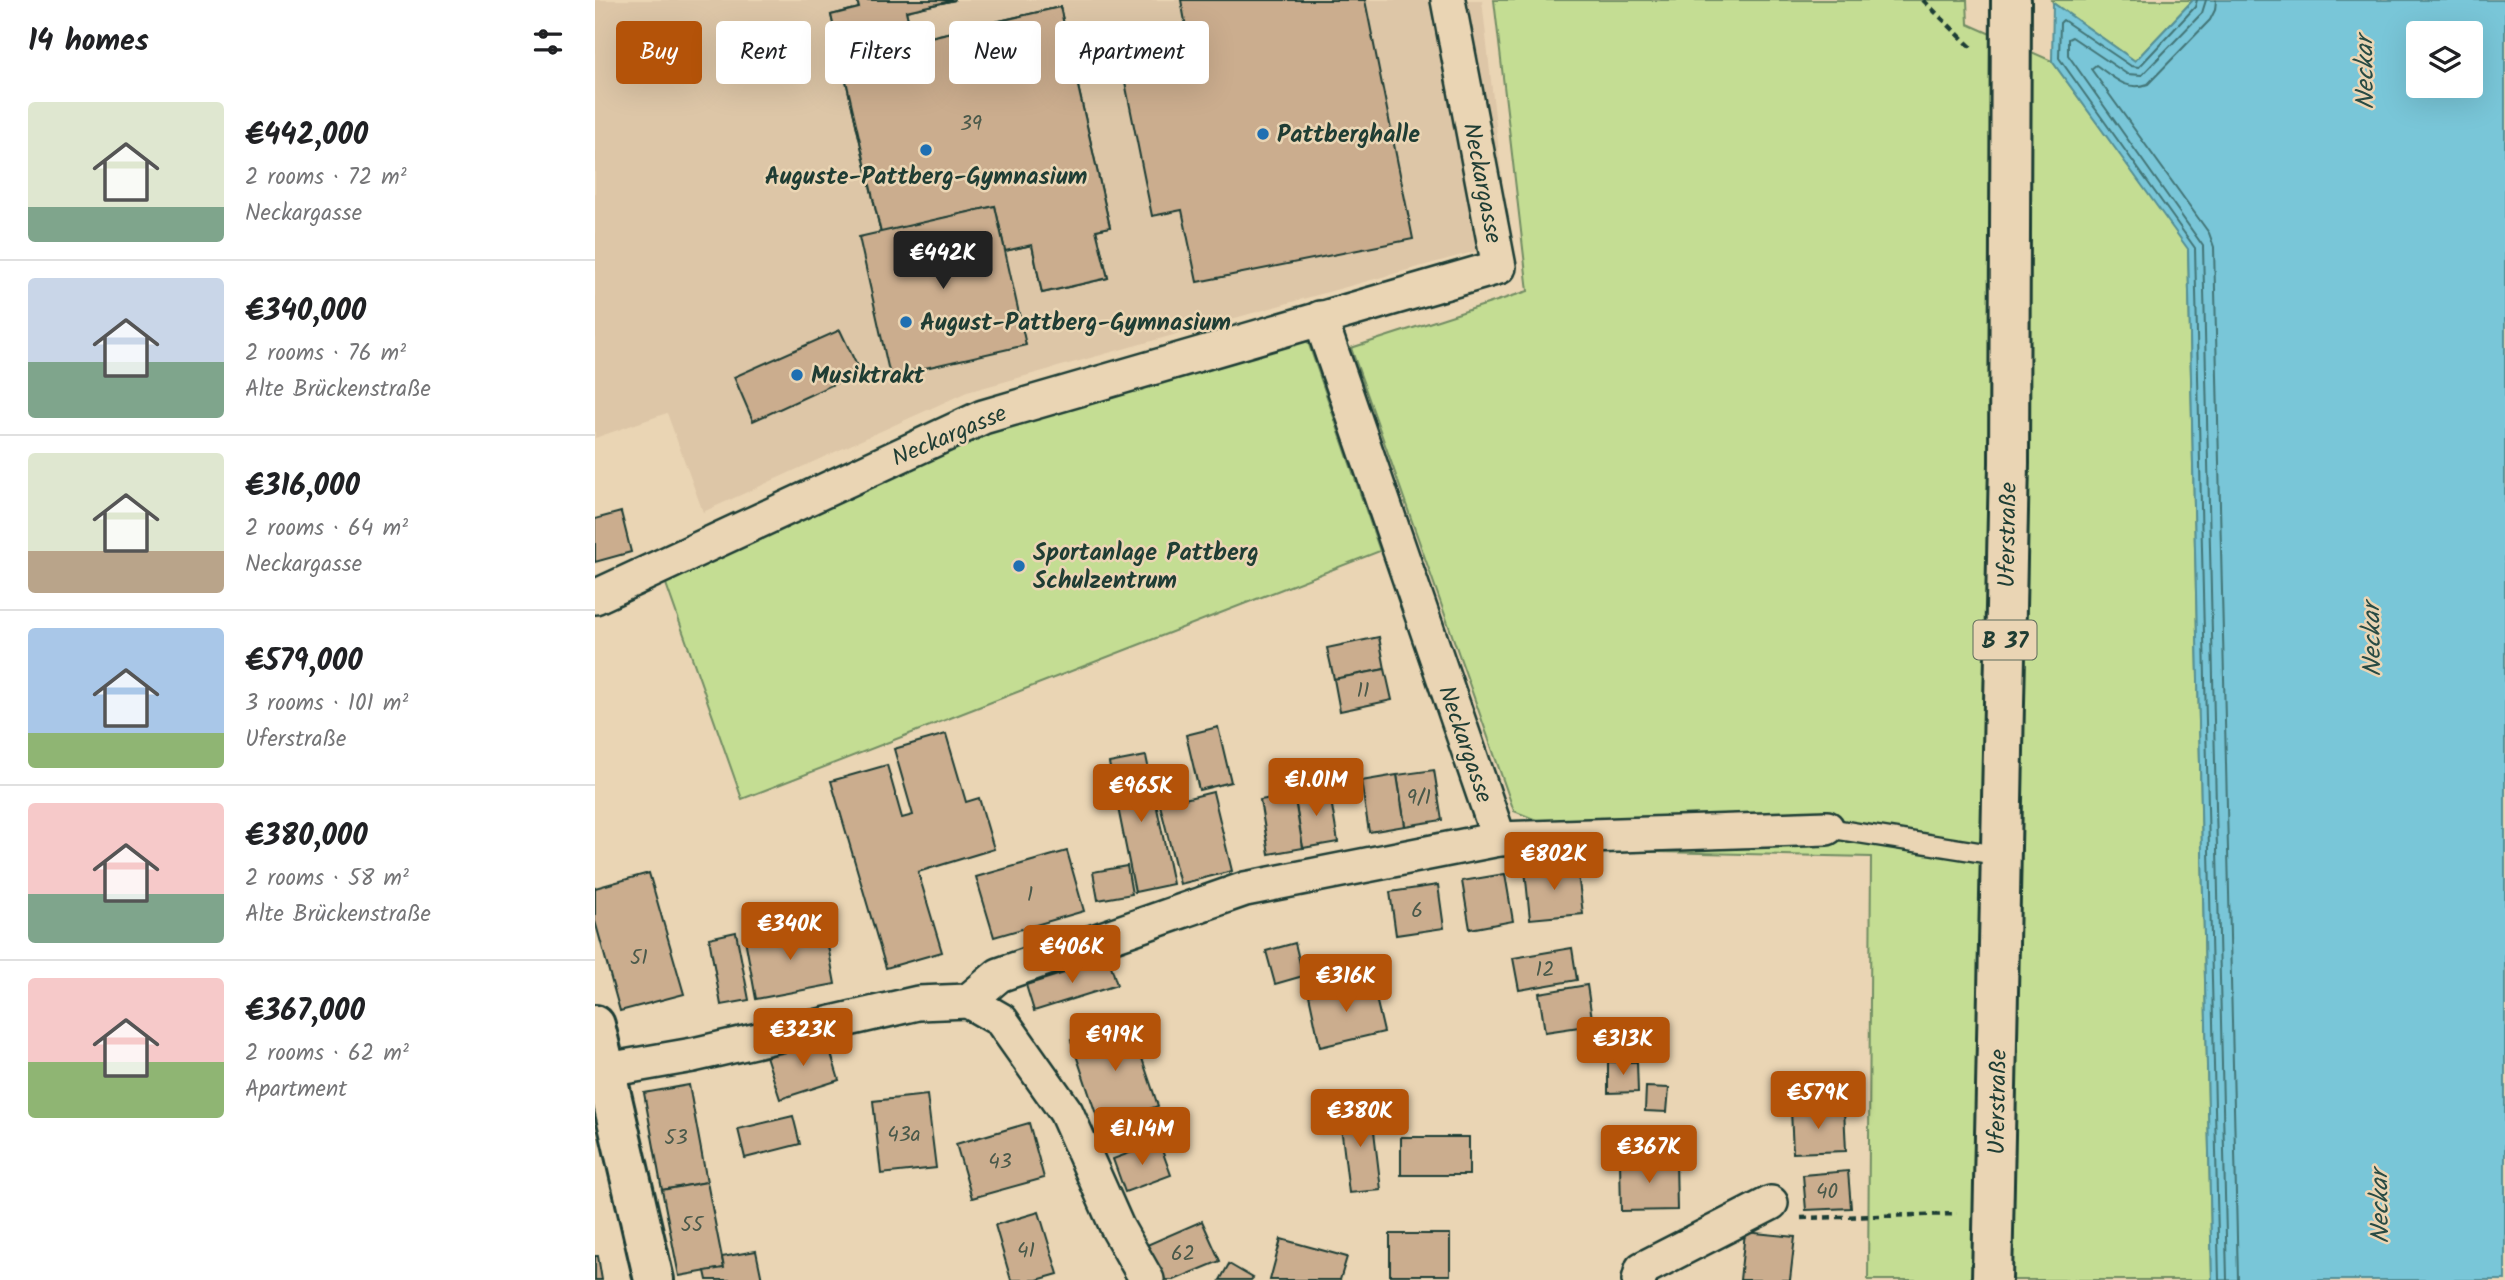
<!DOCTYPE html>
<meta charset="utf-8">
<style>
:root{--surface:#fff;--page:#f6f6f6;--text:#202124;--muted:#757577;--line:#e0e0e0;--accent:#b45309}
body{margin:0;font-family:Kalam,sans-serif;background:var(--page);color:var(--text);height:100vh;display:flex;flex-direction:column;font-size:26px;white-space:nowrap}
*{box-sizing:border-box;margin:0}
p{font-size:23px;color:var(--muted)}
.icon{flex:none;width:38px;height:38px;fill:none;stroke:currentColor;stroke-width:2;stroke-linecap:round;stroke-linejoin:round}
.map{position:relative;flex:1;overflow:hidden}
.drawer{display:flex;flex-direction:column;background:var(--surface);width:595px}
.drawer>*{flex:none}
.hud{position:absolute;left:21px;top:21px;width:665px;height:63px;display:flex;gap:14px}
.tools{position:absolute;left:1811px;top:21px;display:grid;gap:14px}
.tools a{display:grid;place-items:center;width:77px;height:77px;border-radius:7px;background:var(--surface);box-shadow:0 7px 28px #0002;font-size:35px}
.price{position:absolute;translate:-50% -60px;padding:0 16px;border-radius:7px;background:var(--accent);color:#fff;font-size:23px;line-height:46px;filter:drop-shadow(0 2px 4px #0008)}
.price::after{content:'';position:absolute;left:50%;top:42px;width:21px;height:16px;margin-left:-10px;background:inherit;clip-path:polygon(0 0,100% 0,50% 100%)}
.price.selected{background:#222;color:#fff}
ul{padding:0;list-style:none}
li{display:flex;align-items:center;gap:21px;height:175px;padding:0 28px}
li+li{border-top:2px solid var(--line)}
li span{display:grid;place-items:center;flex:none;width:196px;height:140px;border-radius:7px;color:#555}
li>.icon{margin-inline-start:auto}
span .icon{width:84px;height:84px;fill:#fffc;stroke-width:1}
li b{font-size:30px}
h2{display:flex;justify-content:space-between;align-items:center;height:84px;padding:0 28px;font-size:30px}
.pill{padding:0 24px;border-radius:7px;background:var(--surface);box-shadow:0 7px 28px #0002;font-size:24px;line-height:63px}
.pill.selected{background:var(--accent);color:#fff}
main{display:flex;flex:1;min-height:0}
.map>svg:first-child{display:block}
</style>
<main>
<section class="drawer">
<h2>14 homes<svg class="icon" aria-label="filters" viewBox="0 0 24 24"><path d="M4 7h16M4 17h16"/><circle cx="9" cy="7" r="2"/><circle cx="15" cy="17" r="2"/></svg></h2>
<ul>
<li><span style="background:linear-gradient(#dfe7d0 75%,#7fa58c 0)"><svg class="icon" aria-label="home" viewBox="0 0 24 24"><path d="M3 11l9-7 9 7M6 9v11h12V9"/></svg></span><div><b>€442,000</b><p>2 rooms · 72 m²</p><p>Neckargasse</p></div></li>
<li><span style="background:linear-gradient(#c9d6e8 60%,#7fa58c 0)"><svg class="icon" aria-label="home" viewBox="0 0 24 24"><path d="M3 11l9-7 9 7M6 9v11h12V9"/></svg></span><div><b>€340,000</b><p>2 rooms · 76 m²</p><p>Alte Brückenstraße</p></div></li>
<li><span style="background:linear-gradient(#dfe7d0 70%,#b9a48a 0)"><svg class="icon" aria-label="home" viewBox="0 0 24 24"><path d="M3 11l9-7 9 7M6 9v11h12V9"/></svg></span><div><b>€316,000</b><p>2 rooms · 64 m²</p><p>Neckargasse</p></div></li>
<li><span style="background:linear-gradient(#a9c7e8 75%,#8fb573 0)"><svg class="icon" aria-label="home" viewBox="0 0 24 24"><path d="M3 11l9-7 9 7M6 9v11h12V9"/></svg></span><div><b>€579,000</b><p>3 rooms · 101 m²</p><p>Uferstraße</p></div></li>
<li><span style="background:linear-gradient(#f6c9c9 65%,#7fa58c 0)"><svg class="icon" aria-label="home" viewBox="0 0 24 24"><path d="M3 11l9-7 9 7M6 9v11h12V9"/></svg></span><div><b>€380,000</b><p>2 rooms · 58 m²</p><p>Alte Brückenstraße</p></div></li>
<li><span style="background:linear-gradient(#f6c9c9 60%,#8fb573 0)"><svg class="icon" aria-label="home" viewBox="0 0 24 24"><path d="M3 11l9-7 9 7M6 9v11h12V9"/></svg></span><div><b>€367,000</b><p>2 rooms · 62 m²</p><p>Apartment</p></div></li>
</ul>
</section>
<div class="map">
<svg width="1910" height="1280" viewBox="0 0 1910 1280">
<rect width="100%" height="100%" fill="#ead5b4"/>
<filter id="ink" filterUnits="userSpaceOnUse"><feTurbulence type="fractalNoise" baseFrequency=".0143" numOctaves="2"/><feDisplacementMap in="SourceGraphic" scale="14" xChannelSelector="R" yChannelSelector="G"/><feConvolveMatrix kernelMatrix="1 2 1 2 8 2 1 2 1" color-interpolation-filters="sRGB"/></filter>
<g filter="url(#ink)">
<path fill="#ddc6a7" d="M0,0H887L914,242L372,392L108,512L72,413L0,438Z"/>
<g fill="#c4dd93" stroke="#728d64" stroke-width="2">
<path d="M899,0H1372L1373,24L1457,61L1593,248L1617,1280H1273L1276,857L1019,851L919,811L756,348L933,291Z"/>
<path d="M1457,0H1598L1540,61L1458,3Z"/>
<path d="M711,336L785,551L147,799L70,581L393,430Z"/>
</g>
<path fill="#79c6d8" stroke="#558f96" stroke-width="2" fill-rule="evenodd" d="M1598,0H1910V1280H1617L1593,249L1457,61L1458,3L1540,61ZM1824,33H1876V86H1824Z"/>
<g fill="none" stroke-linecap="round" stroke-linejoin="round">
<g stroke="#437476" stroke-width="2">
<path d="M1602,0L1600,7L1544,67L1536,66L1468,20L1465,23L1464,58L1600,248L1624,1280"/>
<path d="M1611,0L1607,13L1547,75L1532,74L1477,37L1473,39V55L1608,246L1632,1280"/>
<path d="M1621,0L1620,10L1615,20L1553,84C1532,92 1518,77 1501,65L1496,69L1614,233L1619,247L1643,1280"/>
</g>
</g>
<g fill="#cbad8e" stroke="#1f3d34" stroke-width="2" fill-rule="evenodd">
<path d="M262,0H360L311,11L318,41L465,7L515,227L501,230L513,278L447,293L437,245L410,251L400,206L286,233L236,15L264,8ZM459,109L466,143L396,157L389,123Z"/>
<path d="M262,0H360L311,11L318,41L465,7L515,227L501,230L513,278L447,293L437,245L410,251L400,206L286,233L236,15L264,8Z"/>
<path d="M586,0H770L818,239L602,282L587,210L557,216L525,57L594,43Z"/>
<path d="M400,206L431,345L295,376L264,237Z"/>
<path d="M245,330L265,372L158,421L139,377Z"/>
<path d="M26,512L36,552L0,562V519Z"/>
<path d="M784,637L790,669L739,679L732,648Z"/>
<path d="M790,669L797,700L745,711L739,679Z"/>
<path d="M623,727L636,782L604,790L591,735Z"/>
<path d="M351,734L371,802L384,798L399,849L323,872L347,952L291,968L236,781L292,765L307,818L318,815L299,749Z"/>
<path d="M551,756L578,884L540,892L514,763Z"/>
<path d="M839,770L847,820L810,826L802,775Z"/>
<path d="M802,775L810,826L774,832L766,781Z"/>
<path d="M734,788L743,842L708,848L699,794Z"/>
<path d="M618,792L637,871L585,884L565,805Z"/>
<path d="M699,794L708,848L674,854L665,800Z"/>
<path d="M472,851L489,911L399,937L381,877Z"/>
<path d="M982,865L988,914L935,919L930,870Z"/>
<path d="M532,866L537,894L503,900L498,872Z"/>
<path d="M54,873L89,994L25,1011L0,921V888Z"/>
<path d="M910,874L918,921L875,929L867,881Z"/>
<path d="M843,885L849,928L801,935L795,892Z"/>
<path d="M229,924L240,984L161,999L150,939Z"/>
<path d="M141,932L154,1000L126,1005L114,938Z"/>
<path d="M700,943L708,976L680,984L671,951Z"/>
<path d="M977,948L982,980L924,990L918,958Z"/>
<path d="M514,959L522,985L439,1011L431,985Z"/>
<path d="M777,981L789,1032L725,1047L714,995Z"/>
<path d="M992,985L998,1025L950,1032L944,993Z"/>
<path d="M534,1020L563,1106L505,1126L476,1040Z"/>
<path d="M231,1037L244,1080L185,1099L171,1056Z"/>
<path d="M1013,1062H1042L1043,1092L1013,1093Z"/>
<path d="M94,1085L112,1182L67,1190L49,1093Z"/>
<path d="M1051,1087L1074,1088L1072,1112L1050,1111Z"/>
<path d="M332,1095L341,1168L286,1174L278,1101Z"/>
<path d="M776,1106L786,1190L754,1193L744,1109Z"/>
<path d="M1249,1109L1251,1151L1198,1153L1196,1110Z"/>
<path d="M198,1116L205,1144L150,1158L143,1129Z"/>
<path d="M434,1123L449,1178L377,1198L361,1144Z"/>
<rect x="806" y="1137" width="68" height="38"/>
<path d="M564,1142L576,1175L530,1192L518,1159Z"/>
<path d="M1081,1159L1082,1210L1026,1211L1025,1161Z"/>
<path d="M1253,1171L1256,1208L1211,1210L1208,1175Z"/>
<path d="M112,1182L129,1268L84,1276L67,1190Z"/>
<path d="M444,1212L463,1274L442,1280H416L400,1225Z"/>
<path d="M607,1221L625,1261L579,1280H567L552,1245Z"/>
<path d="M1150,1232L1200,1237L1195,1280H1145Z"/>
<rect x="795" y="1234" width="60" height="41"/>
<path d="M686,1239L752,1257L745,1280H675Z"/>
<path d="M161,1251L167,1280H112L110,1271L129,1268L127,1257Z"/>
<path d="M0,1256H3L7,1280H0Z"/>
<path d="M634,1264L658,1278L656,1280H625Z"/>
</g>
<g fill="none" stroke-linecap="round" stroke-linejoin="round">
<g stroke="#1f3d34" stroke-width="23">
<path id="lane" d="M1232,828L1402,855"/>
</g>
<g stroke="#1f3d34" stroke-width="38">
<g id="street">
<path d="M725,318L904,839"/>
<path d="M0,597L388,417L904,267L853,0"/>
<path d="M373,1001L404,975L650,889L904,839L1232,828"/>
<path d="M12,1070L98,1055L323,1003L373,1001L406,1020L471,1112L522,1227L552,1280"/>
<path d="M1044,1280L1047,1269L1176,1203"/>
</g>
</g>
<g stroke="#1f3d34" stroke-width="44">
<path id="secondary" d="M0,1025L59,1280"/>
</g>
<g stroke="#1f3d34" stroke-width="44">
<path id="primary" d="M1397,1280L1414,463L1416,0"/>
</g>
<g stroke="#1f3d34" stroke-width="4.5" stroke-dasharray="7 5" stroke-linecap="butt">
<path d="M1328,0L1377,48"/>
<path d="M1206,1218L1362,1214"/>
</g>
<use href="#lane" stroke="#ead5b4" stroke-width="18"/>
<use href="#street" stroke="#ead5b4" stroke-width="33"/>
<use href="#secondary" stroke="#ead5b4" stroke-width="38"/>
<use href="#primary" stroke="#ead5b4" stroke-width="38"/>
</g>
</g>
<g fill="#1f6fb2" stroke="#ead5b4" stroke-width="2.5">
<circle cx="668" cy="134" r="7"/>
<circle cx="331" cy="150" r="7"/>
<circle cx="311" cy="322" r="7"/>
<circle cx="202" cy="375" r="7"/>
<circle cx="424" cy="566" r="7"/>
</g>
<g text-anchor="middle" stroke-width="5" stroke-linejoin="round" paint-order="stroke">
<g font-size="21" fill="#4a594a">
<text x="376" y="130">39</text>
<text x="768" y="697">11</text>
<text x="824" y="804">9/1</text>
<text x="435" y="901">1</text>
<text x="822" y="917">6</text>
<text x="44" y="964">51</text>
<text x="950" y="976">12</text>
<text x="309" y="1141">43a</text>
<text x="81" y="1144">53</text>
<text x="405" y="1168">43</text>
<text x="1232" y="1198">40</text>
<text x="97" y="1231">55</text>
<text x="431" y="1257">41</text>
<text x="588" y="1260">62</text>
</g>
<rect fill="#ead5b4" stroke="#5c6b5a" stroke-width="2" x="1378.5" y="620.5" width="63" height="39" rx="5"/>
<g font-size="23" font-weight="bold" fill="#1f3d34">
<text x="1410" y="648">B 37</text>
</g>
<g font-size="24" font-weight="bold" fill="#1f3d34" stroke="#ead5b4" text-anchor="start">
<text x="682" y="142">Pattberghalle</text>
<text x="331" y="184" text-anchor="middle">Auguste-Pattberg-Gymnasium</text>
<text x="325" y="330">August-Pattberg-Gymnasium</text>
<text x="216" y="383">Musiktrakt</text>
<text x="438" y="560">Sportanlage Pattberg<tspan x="438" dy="28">Schulzentrum</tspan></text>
</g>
<g font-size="24" fill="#1f3d34" stroke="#ead5b4">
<text transform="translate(888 183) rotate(79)" y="8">Neckargasse</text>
<text transform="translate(354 435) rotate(-23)" y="8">Neckargasse</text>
<text transform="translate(1412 535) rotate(-89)" y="8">Uferstraße</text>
<text transform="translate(871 744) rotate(71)" y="8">Neckargasse</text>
<text transform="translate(1402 1102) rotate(-89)" y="8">Uferstraße</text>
</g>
<g font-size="26" font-style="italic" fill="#284b44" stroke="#ead5b4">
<text transform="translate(1769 73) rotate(-91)" y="9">Neckar</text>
<text transform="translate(1776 640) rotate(-91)" y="9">Neckar</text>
<text transform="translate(1784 1207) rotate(-91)" y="9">Neckar</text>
</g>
</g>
</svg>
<div class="tools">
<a><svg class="icon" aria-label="layers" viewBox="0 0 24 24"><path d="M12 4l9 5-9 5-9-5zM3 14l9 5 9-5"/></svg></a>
</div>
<b class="price selected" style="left:348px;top:291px">€442K</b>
<b class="price" style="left:721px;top:818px">€1.01M</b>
<b class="price" style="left:546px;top:824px">€965K</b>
<b class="price" style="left:959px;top:892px">€802K</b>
<b class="price" style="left:195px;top:962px">€340K</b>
<b class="price" style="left:477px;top:985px">€406K</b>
<b class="price" style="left:751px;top:1014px">€316K</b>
<b class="price" style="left:208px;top:1068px">€323K</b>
<b class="price" style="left:520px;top:1073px">€919K</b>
<b class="price" style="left:1028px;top:1077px">€313K</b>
<b class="price" style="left:1223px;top:1131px">€579K</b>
<b class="price" style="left:765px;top:1149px">€380K</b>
<b class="price" style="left:547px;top:1167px">€1.14M</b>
<b class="price" style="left:1054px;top:1185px">€367K</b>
<div class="hud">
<a class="pill selected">Buy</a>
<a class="pill">Rent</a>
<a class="pill">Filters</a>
<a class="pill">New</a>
<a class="pill">Apartment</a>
</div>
</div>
</main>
